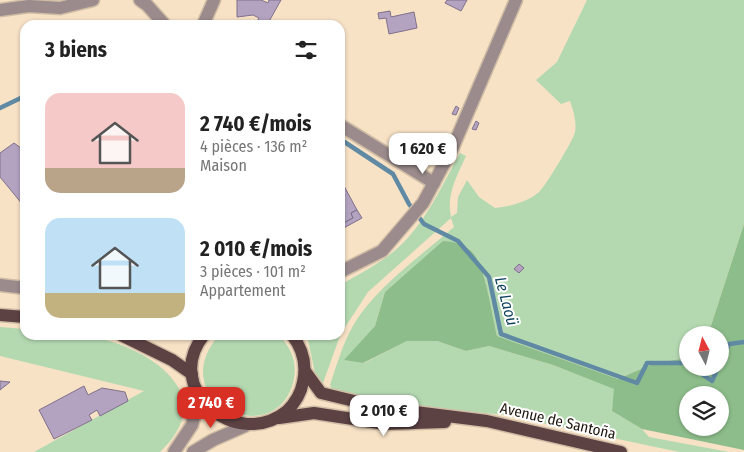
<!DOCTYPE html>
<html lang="fr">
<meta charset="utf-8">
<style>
:root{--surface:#fff;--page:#f2f2f2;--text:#222;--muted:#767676;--accent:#d93025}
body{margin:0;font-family:"Fira Sans Condensed",sans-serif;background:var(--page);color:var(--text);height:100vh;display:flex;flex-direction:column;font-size:19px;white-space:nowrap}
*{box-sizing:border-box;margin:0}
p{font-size:16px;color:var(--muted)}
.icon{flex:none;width:28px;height:28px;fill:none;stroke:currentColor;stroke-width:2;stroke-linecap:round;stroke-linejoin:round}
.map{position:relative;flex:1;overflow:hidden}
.details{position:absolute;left:20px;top:20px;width:325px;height:320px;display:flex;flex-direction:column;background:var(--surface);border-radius:15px;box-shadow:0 1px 4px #0004}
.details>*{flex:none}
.needle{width:32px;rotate:353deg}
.tools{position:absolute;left:679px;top:326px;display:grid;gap:10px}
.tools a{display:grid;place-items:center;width:50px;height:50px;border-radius:50%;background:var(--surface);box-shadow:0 1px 4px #0004;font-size:25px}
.price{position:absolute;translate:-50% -42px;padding:0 11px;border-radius:10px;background:#fff;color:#222;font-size:16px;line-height:32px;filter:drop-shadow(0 1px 2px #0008)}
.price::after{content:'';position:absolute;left:50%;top:30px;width:15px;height:11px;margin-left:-8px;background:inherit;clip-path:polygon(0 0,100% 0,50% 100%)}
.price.on{background:var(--accent);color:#fff}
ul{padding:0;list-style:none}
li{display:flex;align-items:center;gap:15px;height:125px;padding:0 25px}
li span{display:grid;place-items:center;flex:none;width:140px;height:100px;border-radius:15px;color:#555}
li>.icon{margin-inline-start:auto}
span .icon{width:60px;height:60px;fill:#fffc;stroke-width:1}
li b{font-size:21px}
h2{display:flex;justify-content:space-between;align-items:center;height:60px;padding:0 25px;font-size:21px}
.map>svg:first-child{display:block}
</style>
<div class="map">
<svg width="744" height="452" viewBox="0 0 744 452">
<rect width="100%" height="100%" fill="#f7e2c6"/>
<g fill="#b4d9b1">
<path d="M587,0H744V224L708,335H688L687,358L655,363L618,379L497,336C492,317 486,269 474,254C467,245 453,241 443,242L385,292L375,326L345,360L364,363L407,341H437L466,351L489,346L553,365L615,389L612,411L642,429L649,437L729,452H679L504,415L360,400L334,393L330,385C337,364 343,343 354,324C376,287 421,256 454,227L451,218L368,292L342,332H340V285C358,275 377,265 393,252C424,227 441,187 460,153L466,156C457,176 446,195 451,217L457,213L458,197L467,180L479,197L495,208C510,206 526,203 539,192C545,187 574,139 575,132C577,122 573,110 570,101L561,104L536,80L557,62Z"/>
<path d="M0,327L25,329V335C49,335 75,333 98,338C154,351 220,396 160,452H34L144,391L0,356Z"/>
<path d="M219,335H279C292,349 298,364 293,383C274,452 162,401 219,335Z"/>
<path d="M307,335L340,336L323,383L315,373Z"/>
</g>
<path fill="#8dbd8a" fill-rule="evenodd" d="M744,224V450L642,429L612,411L614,389L553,365L489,346L466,351L437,341H407L363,363L344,360L375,326L385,292L443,241C453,241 467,245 474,254C486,270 492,315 497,336L618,379L655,363L687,358L688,368H720V335H708ZM688,395H720V428H688Z"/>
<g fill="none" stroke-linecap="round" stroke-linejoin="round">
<g stroke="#608aa4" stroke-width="4.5">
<path d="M0,108L25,96"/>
<path d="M340,139L393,174L409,204L424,224L458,241L489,277L501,334L637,383L647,363H688"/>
<path d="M720,363L729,344L744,342"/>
<path d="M693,368L712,381L718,368"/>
</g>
</g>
<g fill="#b3a3c0" stroke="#7f708b">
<path d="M237,0H261L268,3L269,0H281L267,25L257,21L259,18L253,15L237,17Z"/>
<path d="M447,0H467L461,11L445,3Z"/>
<path d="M390,11L391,17L414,12L417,28L389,34L386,18L379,19L378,13Z"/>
<path d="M456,106L459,108L456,115L452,114Z"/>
<path d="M476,121L479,123L476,130L472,129Z"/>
<path d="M14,143L25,151L23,205L0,177V153Z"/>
<path d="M344,186L357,210L351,213L353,218L340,225V188Z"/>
<path d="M357,210L362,218L340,230V225L353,218L351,213Z"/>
<path d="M519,264L524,268L519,273L514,269Z"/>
<path d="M0,381L10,382L0,390Z"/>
<path d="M84,386L88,395L102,388L125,392L128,401L100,416L97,410L89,415L92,420L54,439L39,410Z"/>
</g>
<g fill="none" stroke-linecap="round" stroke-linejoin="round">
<g stroke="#d0bda5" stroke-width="15">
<g id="minor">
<path d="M140,0L147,5L165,25"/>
<path d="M0,10L29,6L60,8L93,0"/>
<path d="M203,25L214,0"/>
<path d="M340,125L434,183"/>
<path d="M340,272L382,251L423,203L453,147L516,0"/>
<path d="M0,285L25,288"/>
<path d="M174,452L192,425L199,398"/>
<path d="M193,452L213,440L245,426"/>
</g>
</g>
<g stroke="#d0bda5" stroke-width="15">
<g id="major">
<path d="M0,315L25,317"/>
<path d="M121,335L172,360L192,374"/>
<path d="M204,335C161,388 236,452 287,411C295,403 301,393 303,382C307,364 303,349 292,335"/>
<path d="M305,371L321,393L383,408L487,421L621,452"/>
<path d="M279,418L314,413L385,424L445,422"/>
</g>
</g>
<use href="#minor" stroke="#9b8b8c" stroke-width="12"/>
<use href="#major" stroke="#5d4244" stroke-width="12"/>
</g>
<g text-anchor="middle" stroke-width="4" stroke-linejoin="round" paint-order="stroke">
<g font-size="15" fill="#1e170d" stroke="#fff">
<text transform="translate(558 421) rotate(13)" y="5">Avenue de Santoña</text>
</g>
<g font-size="16" font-style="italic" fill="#114460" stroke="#fff">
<text transform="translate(507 301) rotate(75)" y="6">Le Laoü</text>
</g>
</g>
</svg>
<div class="tools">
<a><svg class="needle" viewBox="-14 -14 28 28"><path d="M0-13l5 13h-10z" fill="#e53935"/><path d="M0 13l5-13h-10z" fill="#767676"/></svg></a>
<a><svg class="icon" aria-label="layers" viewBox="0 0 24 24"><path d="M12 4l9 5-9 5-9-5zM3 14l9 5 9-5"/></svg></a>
</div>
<b class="price" style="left:423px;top:175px">1 620 €</b>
<b class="price on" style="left:211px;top:429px">2 740 €</b>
<b class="price" style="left:384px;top:437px">2 010 €</b>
<section class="details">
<h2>3 biens<svg class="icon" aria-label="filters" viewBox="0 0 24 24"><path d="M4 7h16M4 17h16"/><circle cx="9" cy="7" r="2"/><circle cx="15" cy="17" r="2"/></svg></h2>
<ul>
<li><span style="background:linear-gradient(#f6c9c9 75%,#b9a48a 0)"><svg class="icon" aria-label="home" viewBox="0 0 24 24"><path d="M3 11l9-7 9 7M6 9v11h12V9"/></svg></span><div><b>2 740 €/mois</b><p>4 pièces · 136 m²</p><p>Maison</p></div></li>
<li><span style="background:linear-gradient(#bfe0f5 75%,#c2b280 0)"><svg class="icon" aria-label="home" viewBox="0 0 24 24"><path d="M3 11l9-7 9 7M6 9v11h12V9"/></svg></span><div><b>2 010 €/mois</b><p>3 pièces · 101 m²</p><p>Appartement</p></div></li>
</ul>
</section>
</div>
